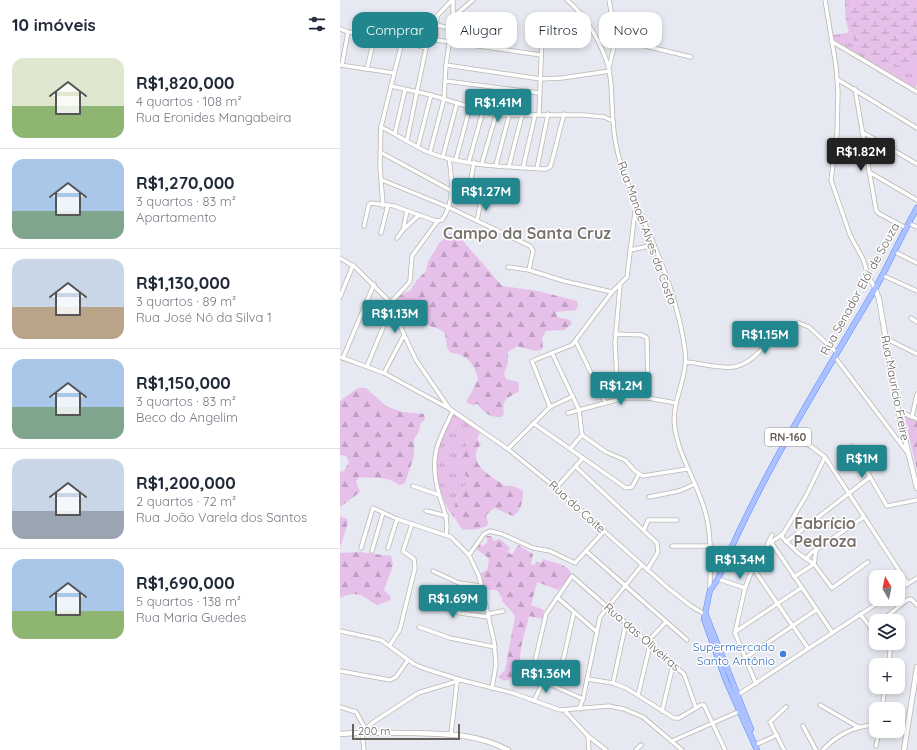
<!DOCTYPE html>
<html lang="pt">
<meta charset="utf-8">
<style>
:root{--surface:#fff;--page:#f6f6f7;--text:#1f2937;--muted:#747a83;--line:#e0e1e3;--accent:#21868e}
body{margin:0;font-family:Quicksand,sans-serif;background:var(--page);color:var(--text);height:100vh;display:flex;flex-direction:column;font-size:15px;white-space:nowrap}
*{box-sizing:border-box;margin:0}
p{font-size:13px;color:var(--muted)}
.icon{flex:none;width:22px;height:22px;fill:none;stroke:currentColor;stroke-width:2;stroke-linecap:round;stroke-linejoin:round}
.map{position:relative;flex:1;overflow:hidden}
.sheet{display:flex;flex-direction:column;background:var(--surface);width:340px}
.sheet>*{flex:none}
.hud{position:absolute;left:12px;top:12px;width:380px;height:36px;display:flex;gap:8px}
.needle{width:26px;rotate:351deg}
.fabs{position:absolute;left:529px;top:570px;display:grid;gap:8px}
.fabs a{display:grid;place-items:center;width:36px;height:36px;border-radius:8px;background:var(--surface);box-shadow:0 2px 6px #0003;font-size:20px}
.scale{position:absolute;left:12px;bottom:10px;width:108px;box-sizing:border-box;padding-left:4px;border:2px solid #68625d;border-top:0;font-size:11px;line-height:14px;white-space:nowrap;color:#68625d;-webkit-text-stroke:3px #fff;paint-order:stroke}
.price{position:absolute;translate:-50% -34px;padding:0 9px;border-radius:4px;background:var(--accent);color:#fff;font-size:13px;line-height:26px;filter:drop-shadow(0 1px 2px #0008)}
.price::after{content:'';position:absolute;left:50%;top:24px;width:12px;height:9px;margin-left:-6px;background:inherit;clip-path:polygon(0 0,100% 0,50% 100%)}
.price.current{background:#222;color:#fff}
ul{padding:0;list-style:none}
li{display:flex;align-items:center;gap:12px;height:100px;padding:0 12px}
li+li{border-top:1px solid var(--line)}
li span{display:grid;place-items:center;flex:none;width:112px;height:80px;border-radius:12px;color:#555}
li>.icon{margin-inline-start:auto}
span .icon{width:48px;height:48px;fill:#fffc;stroke-width:1}
li b{font-size:17px}
h2{display:flex;justify-content:space-between;align-items:center;height:48px;padding:0 12px;font-size:17px}
.tag{padding:0 14px;border-radius:12px;background:var(--surface);box-shadow:0 2px 6px #0003;font-size:14px;line-height:36px}
.tag.current{background:var(--accent);color:#fff}
main{display:flex;flex:1;min-height:0}
.map>svg:first-child{display:block}
</style>
<main>
<section class="sheet">
<h2>10 imóveis<svg class="icon" aria-label="filters" viewBox="0 0 24 24"><path d="M4 7h16M4 17h16"/><circle cx="9" cy="7" r="2"/><circle cx="15" cy="17" r="2"/></svg></h2>
<ul>
<li><span style="background:linear-gradient(#dfe7d0 60%,#8fb573 0)"><svg class="icon" aria-label="home" viewBox="0 0 24 24"><path d="M3 11l9-7 9 7M6 9v11h12V9"/></svg></span><div><b>R$1,820,000</b><p>4 quartos · 108 m²</p><p>Rua Eronides Mangabeira</p></div></li>
<li><span style="background:linear-gradient(#a9c7e8 65%,#7fa58c 0)"><svg class="icon" aria-label="home" viewBox="0 0 24 24"><path d="M3 11l9-7 9 7M6 9v11h12V9"/></svg></span><div><b>R$1,270,000</b><p>3 quartos · 83 m²</p><p>Apartamento</p></div></li>
<li><span style="background:linear-gradient(#c9d6e8 60%,#b9a48a 0)"><svg class="icon" aria-label="home" viewBox="0 0 24 24"><path d="M3 11l9-7 9 7M6 9v11h12V9"/></svg></span><div><b>R$1,130,000</b><p>3 quartos · 89 m²</p><p>Rua José Nô da Silva 1</p></div></li>
<li><span style="background:linear-gradient(#a9c7e8 60%,#7fa58c 0)"><svg class="icon" aria-label="home" viewBox="0 0 24 24"><path d="M3 11l9-7 9 7M6 9v11h12V9"/></svg></span><div><b>R$1,150,000</b><p>3 quartos · 83 m²</p><p>Beco do Angelim</p></div></li>
<li><span style="background:linear-gradient(#c9d6e8 65%,#9aa5b1 0)"><svg class="icon" aria-label="home" viewBox="0 0 24 24"><path d="M3 11l9-7 9 7M6 9v11h12V9"/></svg></span><div><b>R$1,200,000</b><p>2 quartos · 72 m²</p><p>Rua João Varela dos Santos</p></div></li>
<li><span style="background:linear-gradient(#a9c7e8 65%,#8fb573 0)"><svg class="icon" aria-label="home" viewBox="0 0 24 24"><path d="M3 11l9-7 9 7M6 9v11h12V9"/></svg></span><div><b>R$1,690,000</b><p>5 quartos · 138 m²</p><p>Rua Maria Guedes</p></div></li>
</ul>
</section>
<div class="map">
<svg width="577" height="750" viewBox="0 0 577 750">
<defs>
<pattern id="grass-tufts" width="24" height="20" patternUnits="userSpaceOnUse"><rect width="24" height="20" fill="#e7c0ea"/><path d="M3 7l-1-3M5 7V3M7 7l1-3M15 17l-1-3M17 17v-4M19 17l1-3" fill="none" stroke="#bf9fc1"/></pattern>
<pattern id="forest-firs" width="22" height="20" patternUnits="userSpaceOnUse"><rect width="22" height="20" fill="#e7c0ea"/><path d="M5 1l3.5 6h-7zM16 11l3.5 6h-7z" fill="#bf9fc1"/></pattern>
<pattern id="wetland-marsh" width="20" height="14" patternUnits="userSpaceOnUse"><rect width="20" height="14" fill="#e7c0ea"/><path d="M1 5h8M5 5V1M11 12h8M15 12V8" fill="none" stroke="#bf9fc1"/></pattern>
</defs>
<rect width="100%" height="100%" fill="#e6e9f1"/>
<g fill="url(#grass-tufts)">
<path d="M509,30L511,36L563,65L577,60V84L575,88L494,40L493,35L507,33Z"/>
<path d="M113,414L137,430L118,458L128,481C116,497 113,500 116,520C101,504 93,471 98,449C101,437 108,426 113,414Z"/>
</g>
<g fill="url(#forest-firs)">
<path d="M110,233L118,235L162,286L198,291L237,301L238,306L236,310L216,312L217,317L230,320L232,324L224,330L206,331L202,338L203,349L195,351L177,346L168,352V362L164,374L166,379L178,382L179,391C169,398 161,398 164,414L161,417C150,418 143,412 138,404L132,405L126,402L138,380C135,364 127,354 111,353L107,348L105,333L99,329L84,324L75,310L70,309L59,311L54,298L71,290L77,280L86,271L88,262L100,242Z"/>
<path d="M18,388H26L46,406L62,412L84,414L85,419L81,423L78,433L74,439V456L65,483L60,485C55,483 52,480 46,479C42,478 20,477 18,478L16,482L20,492L0,507V472L4,471L9,462L6,456L0,455V401Z"/>
<path d="M564,415L577,421V470Z"/>
<path d="M137,430L140,432L137,439L141,444C139,447 137,449 136,452C133,468 154,478 165,486C171,485 178,487 183,491C183,501 181,511 173,516L154,508L146,515L148,523L147,526L137,529L123,530C107,512 116,497 128,481L118,458Z"/>
<path d="M0,516L7,519L8,522L0,548Z"/>
<path d="M146,536H151L154,541L160,539L170,548L168,552L172,555L178,545L193,554L191,564L195,565L196,561L202,563L203,559C213,563 230,564 231,575L218,590L197,582L191,605L204,610L202,619L189,616C186,631 176,655 182,669C184,673 188,675 191,678L189,681L179,677L164,681L158,677L165,670L175,617L173,613L162,601V598L157,590H150L142,585L141,573L147,570L149,560L147,557L136,549L139,543L143,546L148,542Z"/>
<path d="M20,552L51,556L53,565L44,590L50,596L51,600L37,605C22,597 20,589 0,598V553Z"/>
</g>
<path fill="url(#wetland-marsh)" d="M505,0H577V60C573,62 567,65 563,65C540,69 514,48 508,28C505,19 505,9 505,0Z"/>
<g fill="none" stroke-linecap="round" stroke-linejoin="round">
<g stroke="#bab6b1" stroke-width="5">
<g id="street">
<path d="M112,0L97,16L96,40L201,55"/>
<path d="M227,0C246,16 257,36 266,59C273,79 271,100 273,121C274,135 276,148 280,161C288,191 303,217 314,245C328,278 340,314 345,350C349,378 330,402 335,429C340,460 359,485 366,515C372,538 370,565 370,589"/>
<path d="M485,0L496,66L498,92L497,134L491,180L510,235L523,259L529,278L535,288"/>
<path d="M113,17V0"/>
<path d="M96,25L110,28"/>
<path d="M0,29L8,32L47,37L86,48L67,140"/>
<path d="M276,39L351,57"/>
<path d="M491,41L577,92"/>
<path d="M0,65L54,73"/>
<path d="M2,65L8,32"/>
<path d="M106,65L201,79L222,78L270,71"/>
<path d="M269,67L276,39L269,0"/>
<path d="M27,69L35,35"/>
<path d="M497,79L577,128"/>
<path d="M106,81L200,93"/>
<path d="M51,86L91,95L156,115H244L264,117L273,121"/>
<path d="M515,89L536,210L538,213L566,228"/>
<path d="M199,114L202,36"/>
<path d="M41,127C58,135 73,146 90,153C125,166 170,167 206,169L210,167L212,161L224,114"/>
<path d="M522,132L577,164"/>
<path d="M55,133L65,90"/>
<path d="M78,146L91,95"/>
<path d="M40,152L112,191"/>
<path d="M90,152L104,99L106,65L113,17L133,0"/>
<path d="M103,156L117,103"/>
<path d="M116,159L130,107"/>
<path d="M129,161L143,111"/>
<path d="M142,163L156,115"/>
<path d="M156,165L169,116"/>
<path d="M169,166L182,115"/>
<path d="M183,168L195,115"/>
<path d="M197,168L208,114"/>
<path d="M529,172L577,200"/>
<path d="M42,180L108,207L190,246L193,251L189,270"/>
<path d="M129,190L134,162"/>
<path d="M43,206L40,166L41,127L62,42"/>
<path d="M137,221L141,200"/>
<path d="M568,223L577,227"/>
<path d="M24,226L29,204L31,203L54,206L96,221L102,220C115,202 112,179 109,158"/>
<path d="M63,230L67,211"/>
<path d="M41,233L48,205"/>
<path d="M57,238L63,230L79,215"/>
<path d="M290,250L314,245"/>
<path d="M555,252L577,263"/>
<path d="M0,258L16,268L48,300L76,360L109,408"/>
<path d="M168,267L189,270L224,281L272,292"/>
<path d="M542,275L577,291"/>
<path d="M0,297L13,265"/>
<path d="M50,303L67,285L70,281L72,256L97,222"/>
<path d="M571,318L577,322"/>
<path d="M275,334L302,335L307,338L308,398"/>
<path d="M545,338L577,354"/>
<path d="M236,342L265,402"/>
<path d="M212,353L239,410L242,435L230,449"/>
<path d="M0,357L44,373L110,409L168,449L216,488L328,588L351,606L366,615"/>
<path d="M495,357L567,452"/>
<path d="M3,358L34,284"/>
<path d="M346,362C361,363 378,369 393,367C420,363 431,328 459,323L469,327L497,353"/>
<path d="M27,366L52,306"/>
<path d="M44,373L64,335"/>
<path d="M278,398L275,343L280,285"/>
<path d="M210,407L192,361L232,345L272,292L287,277L295,212L297,208"/>
<path d="M558,411L577,419"/>
<path d="M228,413L284,398H308L336,403"/>
<path d="M572,417L577,394"/>
<path d="M193,423L286,488L292,487L299,474"/>
<path d="M450,434L472,447L485,457L568,584"/>
<path d="M242,435L266,452L285,460L295,471L303,476L347,469"/>
<path d="M512,446L547,506L577,500"/>
<path d="M168,449L210,407L233,396"/>
<path d="M236,467L317,543L318,552L307,570"/>
<path d="M73,486L99,495"/>
<path d="M216,488L243,458"/>
<path d="M309,497L339,491L355,484"/>
<path d="M86,511L107,516"/>
<path d="M304,530L308,520H337"/>
<path d="M106,535C109,519 103,509 99,494C89,458 97,442 113,411"/>
<path d="M441,536L458,553L474,564L492,588L528,562"/>
<path d="M431,542L492,632"/>
<path d="M446,542L530,477"/>
<path d="M428,543L432,535"/>
<path d="M332,546H369"/>
<path d="M21,548L33,508L57,519L111,537L129,555L139,576L154,641L156,665L152,688"/>
<path d="M48,548L57,519"/>
<path d="M32,551L43,513"/>
<path d="M246,551L347,640"/>
<path d="M129,555L144,534L150,531L162,534L193,548L210,551L235,563L264,531"/>
<path d="M466,559L471,553L524,517"/>
<path d="M413,568L468,648"/>
<path d="M93,571L119,583L141,586"/>
<path d="M454,577L474,564L476,550"/>
<path d="M378,579L405,588"/>
<path d="M558,590L577,578"/>
<path d="M217,597L257,632"/>
<path d="M83,600L120,613L149,617"/>
<path d="M148,614L163,611"/>
<path d="M520,614L536,634"/>
<path d="M541,621L567,600L571,599L577,605"/>
<path d="M79,627L110,638L155,647"/>
<path d="M530,628L536,624"/>
<path d="M0,631L41,640L74,664L83,668L121,680L173,693L220,710L269,706L284,709L303,717L342,750"/>
<path d="M395,632L461,588"/>
<path d="M307,642L326,622"/>
<path d="M545,643L550,651L549,665"/>
<path d="M50,645L60,629L75,568L74,559L63,551L72,524"/>
<path d="M405,658L476,610"/>
<path d="M0,671L50,680L56,677L68,660"/>
<path d="M247,679L273,683L286,688L334,718H339L361,705H364L385,750"/>
<path d="M273,683L286,623"/>
<path d="M416,684L395,633L405,588L413,568L428,544L443,534L466,496L485,457"/>
<path d="M217,687L234,612"/>
<path d="M298,695L310,645"/>
<path d="M396,696L544,599"/>
<path d="M243,699L196,678L192,674L206,614L232,576L344,674L356,708"/>
<path d="M194,701L203,682"/>
<path d="M480,705L518,727"/>
<path d="M0,707L16,712L25,728"/>
<path d="M239,709L243,699L260,617L302,565"/>
<path d="M542,709L545,687"/>
<path d="M225,711L248,736L266,750"/>
<path d="M322,711L333,665"/>
<path d="M463,726L476,750"/>
<path d="M111,734L117,682"/>
<path d="M248,736L249,750"/>
<path d="M332,741L400,711"/>
<path d="M415,745L437,735"/>
<path d="M536,746L539,731"/>
<path d="M24,750L22,733L32,723L78,693L121,680"/>
<path d="M296,750L301,745"/>
<path d="M444,750L430,722L446,707"/>
<path d="M483,750C496,735 517,725 536,725"/>
</g>
</g>
<g stroke="#bab5b0" stroke-width="6">
<g id="secondary">
<path d="M535,288L539,299L558,411L577,488"/>
<path d="M0,734C25,732 50,733 75,733C108,734 138,734 168,750"/>
<path d="M564,750L577,667"/>
</g>
</g>
<g stroke="#528efe" stroke-width="6">
<g id="primary">
<path d="M366,615L411,729"/>
<path d="M417,750L386,681L364,619L370,590L378,579C420,477 479,384 535,289C550,262 562,234 577,208"/>
</g>
</g>
<use href="#street" stroke="#fff" stroke-width="3.5"/>
<use href="#secondary" stroke="#fff" stroke-width="4.5"/>
<use href="#primary" stroke="#adc0ff" stroke-width="5"/>
</g>
<circle fill="#3f7fe0" stroke="#fff" stroke-width="1.5" cx="443" cy="654" r="4"/>
<g text-anchor="middle" stroke-width="3" stroke-linejoin="round" paint-order="stroke">
<rect fill="#fff" stroke="#95918e" stroke-width="1" x="425" y="428" width="46" height="18" rx="3"/>
<g font-size="11" font-weight="bold" fill="#68625d">
<text x="448" y="441">RN-160</text>
</g>
<g font-size="12" fill="#68625d" stroke="#fff">
<text transform="translate(307 233) rotate(70)" y="4">Rua Manoel Alves da Costa</text>
<text transform="translate(520 289) rotate(-61)" y="4">Rua Senador Elói de Souza</text>
<text transform="translate(555 388) rotate(79)" y="4">Rua Maurício Freire</text>
<text transform="translate(237 507) rotate(42)" y="4">Rua do Coite</text>
<text transform="translate(302 637) rotate(41)" y="4">Rua das Oliveiras</text>
</g>
<g font-size="12" fill="#366cbe" stroke="#fff" text-anchor="end">
<text x="435" y="651">Supermercado<tspan x="435" dy="14">Santo Antônio</tspan></text>
</g>
<g font-size="16" font-weight="bold" fill="#7a736e" stroke="#fff">
<text x="187" y="239">Campo da Santa Cruz</text>
<text x="485" y="529">Fabrício<tspan x="485" dy="18">Pedroza</tspan></text>
</g>
</g>
</svg>
<div class="fabs">
<a><svg class="needle" viewBox="-14 -14 28 28"><path d="M0-13l5 13h-10z" fill="#e53935"/><path d="M0 13l5-13h-10z" fill="#747a83"/></svg></a>
<a><svg class="icon" aria-label="layers" viewBox="0 0 24 24"><path d="M12 4l9 5-9 5-9-5zM3 14l9 5 9-5"/></svg></a>
<a>+</a>
<a>−</a>
</div>
<div class="scale">200 m</div>
<b class="price" style="left:158px;top:123px">R$1.41M</b>
<b class="price current" style="left:521px;top:172px">R$1.82M</b>
<b class="price" style="left:146px;top:212px">R$1.27M</b>
<b class="price" style="left:55px;top:334px">R$1.13M</b>
<b class="price" style="left:425px;top:355px">R$1.15M</b>
<b class="price" style="left:281px;top:406px">R$1.2M</b>
<b class="price" style="left:522px;top:479px">R$1M</b>
<b class="price" style="left:400px;top:580px">R$1.34M</b>
<b class="price" style="left:113px;top:619px">R$1.69M</b>
<b class="price" style="left:206px;top:694px">R$1.36M</b>
<div class="hud">
<a class="tag current">Comprar</a>
<a class="tag">Alugar</a>
<a class="tag">Filtros</a>
<a class="tag">Novo</a>
</div>
</div>
</main>
